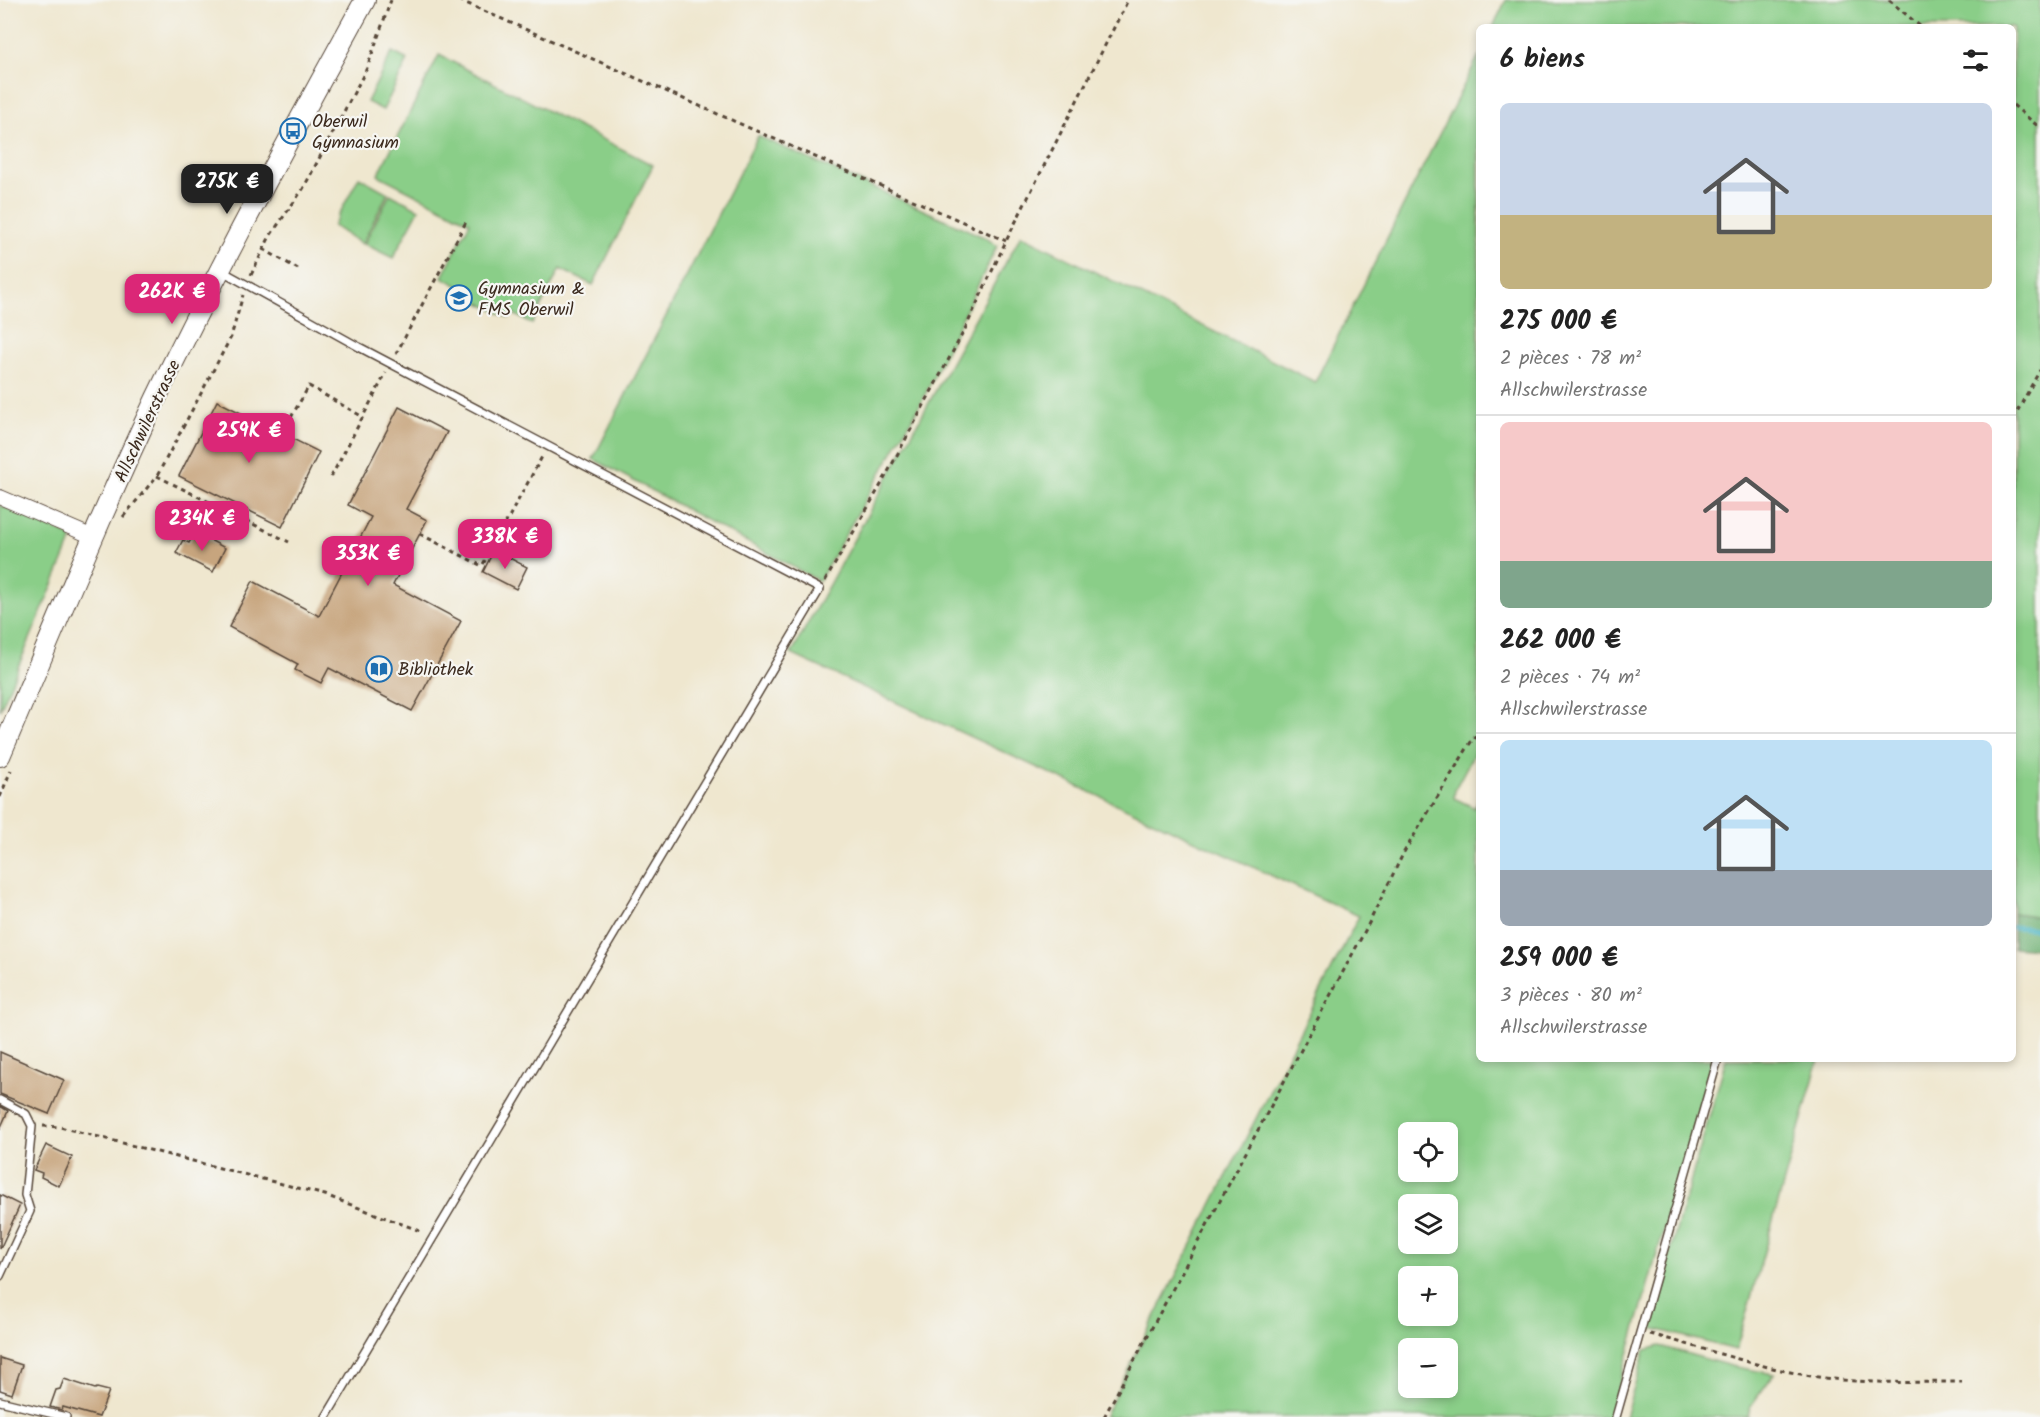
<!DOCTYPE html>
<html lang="fr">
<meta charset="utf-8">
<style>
:root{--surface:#fff;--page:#f2f2f2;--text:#222;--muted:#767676;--line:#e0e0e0;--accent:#db2777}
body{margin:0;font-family:Kalam,sans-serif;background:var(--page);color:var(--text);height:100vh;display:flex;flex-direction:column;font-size:22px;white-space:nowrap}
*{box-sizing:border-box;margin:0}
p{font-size:20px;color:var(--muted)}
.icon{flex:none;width:33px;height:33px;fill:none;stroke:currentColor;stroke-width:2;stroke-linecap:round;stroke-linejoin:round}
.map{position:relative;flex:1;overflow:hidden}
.drawer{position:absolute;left:1476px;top:24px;width:540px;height:1038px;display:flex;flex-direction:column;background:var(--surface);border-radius:9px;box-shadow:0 3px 9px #0003}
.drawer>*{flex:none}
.controls{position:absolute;left:1398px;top:1122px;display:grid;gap:12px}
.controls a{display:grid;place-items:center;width:60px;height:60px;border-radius:9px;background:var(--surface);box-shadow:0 3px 9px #0003;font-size:30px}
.price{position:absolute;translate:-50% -51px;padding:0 14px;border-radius:12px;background:var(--accent);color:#fff;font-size:20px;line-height:39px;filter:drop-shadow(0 2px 3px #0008)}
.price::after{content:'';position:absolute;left:50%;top:36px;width:18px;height:14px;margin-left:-9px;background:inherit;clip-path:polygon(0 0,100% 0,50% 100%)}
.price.on{background:#222;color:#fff}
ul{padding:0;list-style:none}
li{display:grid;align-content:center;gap:12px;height:318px;padding:0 24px}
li+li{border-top:2px solid var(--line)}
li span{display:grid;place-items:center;height:186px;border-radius:9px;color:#555}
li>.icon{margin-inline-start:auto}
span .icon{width:108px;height:108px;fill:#fffc;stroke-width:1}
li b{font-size:26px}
h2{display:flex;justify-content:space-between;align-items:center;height:72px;padding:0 24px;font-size:26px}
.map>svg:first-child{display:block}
</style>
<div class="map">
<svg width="2040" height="1417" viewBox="0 0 2040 1417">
<rect width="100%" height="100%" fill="#f6f6f2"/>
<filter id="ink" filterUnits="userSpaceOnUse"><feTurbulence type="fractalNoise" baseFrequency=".0167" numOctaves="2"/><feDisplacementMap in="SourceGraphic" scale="12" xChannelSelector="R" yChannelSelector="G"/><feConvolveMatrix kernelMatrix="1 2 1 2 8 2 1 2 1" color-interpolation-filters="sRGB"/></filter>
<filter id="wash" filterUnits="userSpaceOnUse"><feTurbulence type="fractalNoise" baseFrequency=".008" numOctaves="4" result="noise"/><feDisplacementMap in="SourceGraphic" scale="24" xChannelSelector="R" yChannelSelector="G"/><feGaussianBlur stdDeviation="1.35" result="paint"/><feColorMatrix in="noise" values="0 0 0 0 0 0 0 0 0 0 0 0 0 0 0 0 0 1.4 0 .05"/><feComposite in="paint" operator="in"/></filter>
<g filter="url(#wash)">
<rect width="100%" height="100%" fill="#efe7cf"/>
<g fill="#8ace88" stroke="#627c53" stroke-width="1.5" fill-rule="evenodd">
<path d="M1506,0H2040V917L2013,913V27H1493Z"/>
<path d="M392,52L408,60L383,110L367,102Z"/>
<path d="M439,55L653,165L593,285L560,269L532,324L512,313L509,318L468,297L470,292L442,277L470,222L378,175Z"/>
<path d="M1479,55V750H1476L1455,789L1454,798L1475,808L1479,798V1059H1713L1610,1417H1104L1359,916L791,654L1021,235L1315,382ZM1408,1132H1448V1172H1408ZM1408,1204H1448V1244H1408ZM1408,1276H1448V1316H1408ZM1408,1348H1448V1388H1408Z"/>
<path d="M758,136L986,238L997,246L921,403L819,581L593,459Z"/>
<path d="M359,177L388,193L362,244L333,226Z"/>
<path d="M390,194L419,209L393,258L364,244Z"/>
<path d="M0,505L73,537L0,710Z"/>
<path d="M1726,1059H1819L1736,1350L1648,1327Z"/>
<path d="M1660,1346L1731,1366L1774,1374L1750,1407L1748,1417H1625L1645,1350Z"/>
</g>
<path fill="#6fb174" stroke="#556e49" stroke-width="1.5" d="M2013,913L2040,917V949L2013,947Z"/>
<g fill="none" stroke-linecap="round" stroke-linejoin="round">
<path stroke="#45b2c2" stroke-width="5" d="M2013,927L2040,929"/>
</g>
<g id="blocks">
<g fill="#c7a57e">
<path d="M217,401L319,452L282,527L179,476Z"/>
<path d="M399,407L447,432L406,509L427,520L393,585L461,621L412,711L329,668L321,683L295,670L298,664L229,627L253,581L319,616L371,517L348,505Z"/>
<path d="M195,532L225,548L213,572L176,553L183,540L189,543Z"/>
<path d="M494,550L527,567L516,589L483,572Z"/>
<path d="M0,1052L64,1080L49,1114L0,1094Z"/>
<path d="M0,1106L8,1111L0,1129Z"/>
<path d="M46,1145L72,1157L59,1186L41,1177L42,1173L34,1170Z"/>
<path d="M0,1195L20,1205L0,1249Z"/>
<path d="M0,1358L22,1365L12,1394L0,1390Z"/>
<path d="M64,1379L95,1389L97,1388L109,1391L99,1417L63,1407L62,1410L50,1407L56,1390L60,1389Z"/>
</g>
</g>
</g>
<g filter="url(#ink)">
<use href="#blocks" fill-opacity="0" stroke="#564639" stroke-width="1.5"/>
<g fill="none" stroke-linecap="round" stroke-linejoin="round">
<g stroke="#564639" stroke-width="10">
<g id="lane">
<path d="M222,271L359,347L820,589L326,1417"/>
<path d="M0,1100L26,1114L32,1126L25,1195L30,1211L0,1276"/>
<path d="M0,1401L66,1417"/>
<path d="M1616,1417L1718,1059"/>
</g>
</g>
<g stroke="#564639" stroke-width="16">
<path id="street" d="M0,497L93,537"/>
</g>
<g stroke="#564639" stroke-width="22">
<path id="secondary" d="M0,756C51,637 100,516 156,398C221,263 293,131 365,0"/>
</g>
<g stroke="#564639" stroke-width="3" stroke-dasharray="4.5 4.5" stroke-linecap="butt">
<path d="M459,0L1006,241"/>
<path d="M1889,0L1921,27"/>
<path d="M2013,105L2040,128"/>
<path d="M263,249L298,269"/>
<path d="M251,275L270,236L303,189L367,68L391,0"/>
<path d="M396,354L467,220"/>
<path d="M2013,419L2040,370"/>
<path d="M282,433L309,386L363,417"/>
<path d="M157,476L289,542"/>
<path d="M331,477L386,373"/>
<path d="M123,517L157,476L231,337L243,295"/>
<path d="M420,534L482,566L543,455"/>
<path d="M825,581L882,483L965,329L1006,241L1128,0"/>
<path d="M0,797L11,770"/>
<path d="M43,1126L60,1127L325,1195L423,1232"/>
<path d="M1650,1334C1711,1350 1771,1372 1833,1379C1876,1384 1920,1382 1962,1382"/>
<path d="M1104,1417L1367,927L1404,852L1474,737L1479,739"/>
</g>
<use href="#lane" stroke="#fff" stroke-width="7"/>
<use href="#street" stroke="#fff" stroke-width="14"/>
<use href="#secondary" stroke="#fff" stroke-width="20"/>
</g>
</g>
<defs>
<g id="bus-ring" transform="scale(1.35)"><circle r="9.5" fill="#f6f6f2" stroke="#1f6fb2" stroke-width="1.5"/><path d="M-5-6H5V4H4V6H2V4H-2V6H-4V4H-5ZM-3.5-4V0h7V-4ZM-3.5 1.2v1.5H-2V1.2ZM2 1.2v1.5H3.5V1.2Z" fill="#1f6fb2"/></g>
<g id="school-ring" transform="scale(1.35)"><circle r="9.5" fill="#f6f6f2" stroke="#1f6fb2" stroke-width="1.5"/><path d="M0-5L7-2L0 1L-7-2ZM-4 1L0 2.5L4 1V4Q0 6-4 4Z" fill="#1f6fb2"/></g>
<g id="library-ring" transform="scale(1.35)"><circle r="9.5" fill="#f6f6f2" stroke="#1f6fb2" stroke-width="1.5"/><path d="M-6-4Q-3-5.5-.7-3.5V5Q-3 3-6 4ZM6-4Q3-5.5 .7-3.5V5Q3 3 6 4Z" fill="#1f6fb2"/></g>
</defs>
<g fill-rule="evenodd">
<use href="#bus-ring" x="293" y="131"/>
<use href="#school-ring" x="459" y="298"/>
<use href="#library-ring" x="379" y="669"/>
</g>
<g text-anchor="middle" stroke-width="4.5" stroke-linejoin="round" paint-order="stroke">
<g font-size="18" fill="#3b2a1e" stroke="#f6f6f2" text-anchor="start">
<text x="312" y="127">Oberwil<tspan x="312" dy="21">Gymnasium</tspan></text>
<text x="478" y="294">Gymnasium &amp;<tspan x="478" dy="21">FMS Oberwil</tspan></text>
<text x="398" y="675">Bibliothek</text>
</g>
<g font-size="18" fill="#3b2a1e" stroke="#f6f6f2">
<text transform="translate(147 421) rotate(-65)" y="6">Allschwilerstrasse</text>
</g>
</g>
</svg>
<div class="controls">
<a><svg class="icon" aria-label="locate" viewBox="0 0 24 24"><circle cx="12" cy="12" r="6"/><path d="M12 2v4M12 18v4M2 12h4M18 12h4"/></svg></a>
<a><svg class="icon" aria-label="layers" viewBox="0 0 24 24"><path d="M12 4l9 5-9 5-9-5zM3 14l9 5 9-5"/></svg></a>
<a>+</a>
<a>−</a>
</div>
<b class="price on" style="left:227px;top:215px">275K €</b>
<b class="price" style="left:172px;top:325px">262K €</b>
<b class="price" style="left:249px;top:464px">259K €</b>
<b class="price" style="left:202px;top:552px">234K €</b>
<b class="price" style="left:505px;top:570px">338K €</b>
<b class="price" style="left:368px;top:587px">353K €</b>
<section class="drawer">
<h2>6 biens<svg class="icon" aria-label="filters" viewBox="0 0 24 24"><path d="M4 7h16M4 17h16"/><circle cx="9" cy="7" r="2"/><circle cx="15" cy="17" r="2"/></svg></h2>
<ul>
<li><span style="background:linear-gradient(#c9d6e8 60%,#c2b280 0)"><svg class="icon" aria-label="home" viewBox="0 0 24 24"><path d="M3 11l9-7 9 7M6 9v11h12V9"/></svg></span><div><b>275 000 €</b><p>2 pièces · 78 m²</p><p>Allschwilerstrasse</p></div></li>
<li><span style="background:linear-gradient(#f6c9c9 75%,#7fa58c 0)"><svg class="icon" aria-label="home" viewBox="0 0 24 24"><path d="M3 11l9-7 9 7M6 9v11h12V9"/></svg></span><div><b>262 000 €</b><p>2 pièces · 74 m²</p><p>Allschwilerstrasse</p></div></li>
<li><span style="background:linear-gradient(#bfe0f5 70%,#9aa5b1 0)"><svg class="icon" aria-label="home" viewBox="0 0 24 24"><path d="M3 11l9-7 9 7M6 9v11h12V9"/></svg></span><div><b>259 000 €</b><p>3 pièces · 80 m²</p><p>Allschwilerstrasse</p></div></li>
</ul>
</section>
</div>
